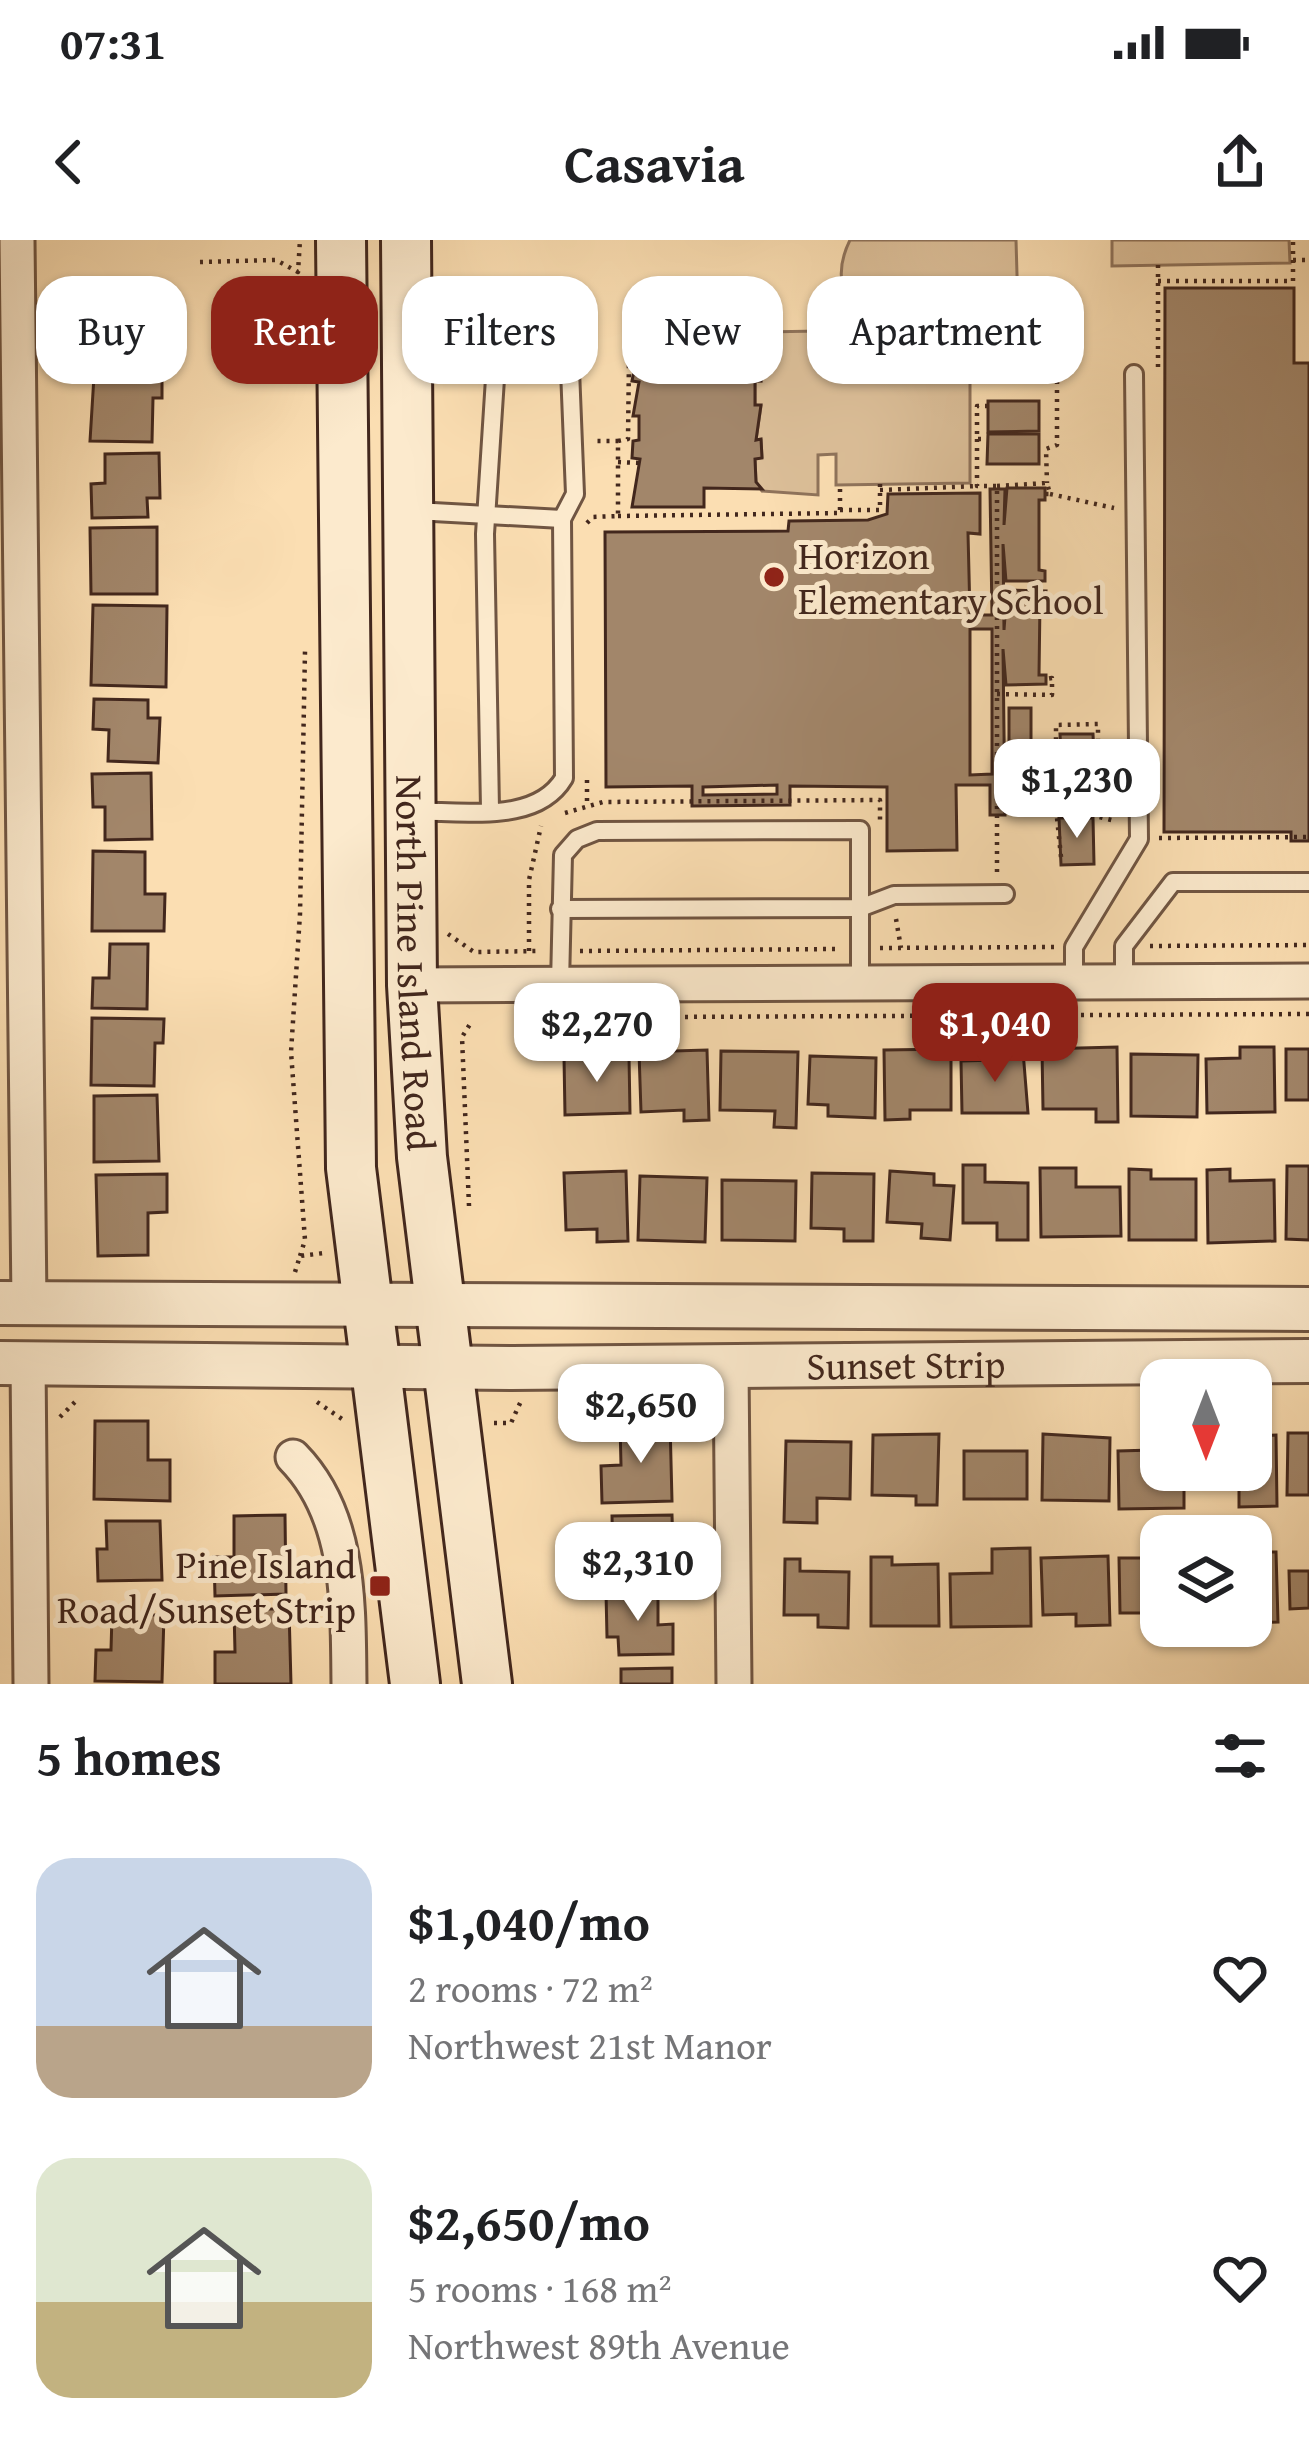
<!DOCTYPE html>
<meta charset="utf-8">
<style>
:root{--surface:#fff;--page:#f2f2f2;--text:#202124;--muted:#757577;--accent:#8f2418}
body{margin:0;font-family:"Gentium Book Plus",serif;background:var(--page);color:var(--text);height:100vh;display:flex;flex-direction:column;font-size:45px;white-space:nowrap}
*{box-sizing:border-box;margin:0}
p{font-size:39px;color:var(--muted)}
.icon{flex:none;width:66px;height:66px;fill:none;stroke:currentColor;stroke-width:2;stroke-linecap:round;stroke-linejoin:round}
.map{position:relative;height:1444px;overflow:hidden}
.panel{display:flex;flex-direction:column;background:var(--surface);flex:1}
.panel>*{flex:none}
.banner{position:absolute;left:36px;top:36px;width:1239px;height:108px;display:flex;gap:24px}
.needle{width:78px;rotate:180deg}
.tools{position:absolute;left:1140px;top:1119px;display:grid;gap:24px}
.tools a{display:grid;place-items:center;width:132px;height:132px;border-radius:24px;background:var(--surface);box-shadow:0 3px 9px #0004;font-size:60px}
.price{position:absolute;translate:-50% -102px;padding:0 27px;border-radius:24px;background:#fff;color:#222;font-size:39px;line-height:78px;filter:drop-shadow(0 3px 6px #0008)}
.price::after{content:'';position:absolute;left:50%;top:72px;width:36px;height:27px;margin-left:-18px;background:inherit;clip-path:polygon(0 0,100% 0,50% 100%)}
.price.on{background:var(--accent);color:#fff}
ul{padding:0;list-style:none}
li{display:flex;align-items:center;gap:36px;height:300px;padding:0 36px}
li span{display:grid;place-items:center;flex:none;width:336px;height:240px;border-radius:36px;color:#555}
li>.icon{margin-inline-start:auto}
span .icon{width:144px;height:144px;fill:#fffc;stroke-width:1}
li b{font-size:51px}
h2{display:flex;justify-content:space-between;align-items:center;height:144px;padding:0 36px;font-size:51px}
.chip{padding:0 42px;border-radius:36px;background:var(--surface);box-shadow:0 3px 9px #0004;font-size:42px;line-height:108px}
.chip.on{background:var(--accent);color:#fff}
.status{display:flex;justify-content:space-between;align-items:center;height:84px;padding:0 60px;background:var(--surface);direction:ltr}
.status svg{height:33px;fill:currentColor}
header{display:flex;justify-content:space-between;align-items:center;height:156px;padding:0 36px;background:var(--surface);font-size:54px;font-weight:700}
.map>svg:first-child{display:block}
</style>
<div class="status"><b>07:31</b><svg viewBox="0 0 49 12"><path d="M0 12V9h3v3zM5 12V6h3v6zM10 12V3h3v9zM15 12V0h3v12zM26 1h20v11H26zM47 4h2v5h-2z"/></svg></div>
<header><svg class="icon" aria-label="back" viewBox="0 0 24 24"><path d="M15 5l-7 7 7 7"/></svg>Casavia<svg class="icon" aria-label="share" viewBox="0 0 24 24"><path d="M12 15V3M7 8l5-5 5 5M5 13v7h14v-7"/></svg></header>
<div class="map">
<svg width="1309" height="1444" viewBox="0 0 1309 1444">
<rect width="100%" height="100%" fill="#fbdeb2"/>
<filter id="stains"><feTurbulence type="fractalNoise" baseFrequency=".00167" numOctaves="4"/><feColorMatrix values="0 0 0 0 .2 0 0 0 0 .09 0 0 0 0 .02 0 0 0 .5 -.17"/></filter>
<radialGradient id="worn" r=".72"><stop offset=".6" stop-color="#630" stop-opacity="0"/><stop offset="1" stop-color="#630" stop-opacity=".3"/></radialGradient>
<g fill="#dcbf99" stroke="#8f735b" stroke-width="3">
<path d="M850,0H1016L1018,69L991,109L897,112C857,83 825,50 850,0Z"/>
<path d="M1112,0H1289L1290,23L1112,26Z"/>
<path d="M820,91V130L835,135H970V243L836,245V214L818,215V255L762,251L756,242L755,219L762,217L761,200H756L761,166L755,165V141H761V124L755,123V100L762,92Z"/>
</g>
<g fill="#a2866a" stroke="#42271d" stroke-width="3" fill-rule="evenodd">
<path d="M92,41L165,42V79L145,78L144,122H90Z"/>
<path d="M1165,48H1294V123H1309V601H1291V592H1164Z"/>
<path d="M691,75L724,76L725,94L762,92V99L755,100V123H761V141H755V165H761L756,200L761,199L762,218L755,219L756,242L762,249L704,248V267H632L640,219L632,218L633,201L639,200V176H633L639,142L632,141L640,100H632V93L691,94Z"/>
<path d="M94,136L162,138V158H153L152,202L90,201Z"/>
<path d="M988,161H1039V191L988,192Z"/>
<path d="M988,194H1039V224H987Z"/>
<path d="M159,213L160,258H147L148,277L92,278L91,244L105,243V214Z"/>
<path d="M1007,248H1045V260H1039V330L1045,331V341H1006L1003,304L1004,390L1007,350L1046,351L1045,362H1040L1039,435H1046V444L1006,445L1003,409L1005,575H990V545H956L957,610L887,611V547L790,546V565L692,566V546L606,547L605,292L788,291L789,281L868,280L887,274L888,254L980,253V294L968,293L970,375H992L990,249H1005L1004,285ZM970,389H992V534L970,535ZM777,545V554L703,555V547Z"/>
<path d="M157,287V354H91L90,288Z"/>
<path d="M93,365L167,366L166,447L91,445Z"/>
<path d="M94,459L148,460V478H160L158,523L108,521L109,490L93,489Z"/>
<rect x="1009" y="468" width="22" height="50"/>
<path d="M1060,494H1093L1095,541H1062Z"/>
<path d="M151,533L152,599L105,600V567H93L92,534Z"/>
<path d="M1059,578H1093L1094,624L1061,625Z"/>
<path d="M93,611L145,612V654H165L164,691H92Z"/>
<path d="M110,704H148L147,769L92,768L93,738H109Z"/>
<path d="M92,778L164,779L163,803H155L154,846L91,845Z"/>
<path d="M1117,807L1118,882H1096V869H1043L1042,809Z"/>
<path d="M1240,807H1274L1275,872L1207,873L1206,819L1240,818Z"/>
<path d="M951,809V870H910V879L885,880L884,810Z"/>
<rect x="1286" y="809" width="23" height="51"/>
<path d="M707,810L709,880L684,881V870L641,872L639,812Z"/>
<path d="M721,811L798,812L796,888L774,887L775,871L720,870Z"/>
<path d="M994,811H1023L1028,873H962L961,821L994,820Z"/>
<path d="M1131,814L1198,815L1197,877L1131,876Z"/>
<path d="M629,816L630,873L565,875L564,817Z"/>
<path d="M810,816L876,818L875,878L828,876V865L808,864Z"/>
<path d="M157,855L159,921L94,922V856Z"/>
<path d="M963,925H985V942L1028,943V1000H997V983H963Z"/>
<path d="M1287,926H1309V1000L1286,999Z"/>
<path d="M1040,928H1076V947H1120L1121,996L1041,997Z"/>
<path d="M1129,929L1151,930V939H1196V1000H1129Z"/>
<path d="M1230,929V941L1274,940L1275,1001L1208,1003L1207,930Z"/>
<path d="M626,931L628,1001L597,1002V989L566,990L564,933Z"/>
<path d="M890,931L934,934V945L954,946L950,1000L921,998L922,984L887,982Z"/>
<path d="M812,933L874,934L873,1001H844V989L811,988Z"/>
<path d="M167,934V972L148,973V1015L98,1016L96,935Z"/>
<path d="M640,936L707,938L705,1002L638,1000Z"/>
<path d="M722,940L796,941L795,1001L722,1000Z"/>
<path d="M95,1181H148V1220H170V1261L94,1259Z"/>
<path d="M670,1182L672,1261L602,1263L601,1226L621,1225L620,1183Z"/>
<path d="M1153,1193H1161V1230H1184V1268L1119,1269L1118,1211L1153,1210Z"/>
<path d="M1288,1193H1309V1255H1287Z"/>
<path d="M939,1194L937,1265H916V1256L872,1255L873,1195Z"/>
<path d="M1043,1194L1110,1198L1109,1261L1042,1260Z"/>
<path d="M1276,1195L1277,1266L1239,1267V1246H1197V1230H1251V1196Z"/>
<path d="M786,1201L851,1202L850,1259L817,1258V1283L784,1282Z"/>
<rect x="964" y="1211" width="63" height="48"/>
<path d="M285,1275L286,1354L215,1356L214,1317H234V1276Z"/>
<path d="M672,1275L674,1339L603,1341V1320H613L612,1276Z"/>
<path d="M106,1281H160L162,1340L98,1341L97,1309H107Z"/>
<path d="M1030,1308L1031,1386L951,1387L950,1334L992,1333V1309Z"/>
<path d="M1251,1312H1276L1278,1382L1251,1383Z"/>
<path d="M1108,1316L1110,1385L1076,1386V1374L1043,1375L1041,1318Z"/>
<path d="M871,1317H892V1325L938,1324L939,1386H871Z"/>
<path d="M1119,1318H1146V1326H1161V1386H1153V1373H1120Z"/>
<path d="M785,1319H800V1331L849,1332L848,1388L818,1387V1375H784Z"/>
<path d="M1289,1331H1309V1368L1290,1369Z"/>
<path d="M658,1351V1385L673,1384V1414L619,1415L618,1397H607L606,1352Z"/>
<path d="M234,1369H289L291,1444H215V1412H235Z"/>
<path d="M112,1375H164L162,1442L95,1441L96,1410H111Z"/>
<path d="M672,1428V1444H621V1429Z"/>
</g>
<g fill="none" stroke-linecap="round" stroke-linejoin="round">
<g stroke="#705542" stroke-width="22">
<g id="service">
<path d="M415,271L562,279"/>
<path d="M414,572C464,570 536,585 564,538L562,279L575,254L570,130L558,110L536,100L513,109L496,123L485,294L490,569"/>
<path d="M560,669L860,668L894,655L1005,654"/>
<path d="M1124,741V706L1173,642H1309"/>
<path d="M1074,742V707L1139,599L1134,134"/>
<path d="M560,744L563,615L577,599L597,591L860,590V743"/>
</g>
</g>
<g stroke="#705542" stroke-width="39">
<g id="minor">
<path d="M17,0L29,1063"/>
<path d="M412,745L1309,741"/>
<path d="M28,1122L31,1444"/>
<path d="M731,1128L734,1444"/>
<path d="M293,1217C351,1276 348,1366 349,1444"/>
</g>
</g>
<g stroke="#705542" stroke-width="48">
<g id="tertiary">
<path d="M0,1063L1309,1069"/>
<path id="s1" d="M0,1123L512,1128L1309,1121"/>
</g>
</g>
<g stroke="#42271d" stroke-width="54">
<g id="secondary">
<path d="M341,0L351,928L415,1444"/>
<path id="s2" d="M406,0L412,745L422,917L487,1444"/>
</g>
</g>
<g stroke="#42271d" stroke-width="4.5" stroke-dasharray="3 6" stroke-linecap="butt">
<path d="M1293,20H1309"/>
<path d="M200,22L276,20L298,32L300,0"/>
<path d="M1158,25V131"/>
<path d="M1158,41H1293V0"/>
<path d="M444,59C506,59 558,43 588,112"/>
<path d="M970,140L1057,138V205L1046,209L1047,243"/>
<path d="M988,166H977V199H988"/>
<path d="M977,199V246H997V635"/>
<path d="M618,201L628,199L629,119L640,120"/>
<path d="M618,222L640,223"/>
<path d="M997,246L1047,243L1050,254H1045"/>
<path d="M880,250L977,246"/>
<path d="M1050,254L1114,268"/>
<path d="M840,270H880V244"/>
<path d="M618,276L840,273V245"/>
<path d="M587,283L593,277L618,276V201H594"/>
<path d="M997,454L1052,455V438L1046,439"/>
<path d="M587,540V564"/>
<path d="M1056,566L1115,581"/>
<path d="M565,573L603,562L880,560V580"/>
<path d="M1159,598L1309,597"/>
<path d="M1061,617L1055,558L1098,552V484L1056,485V533H1062"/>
<path d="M896,679L901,708"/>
<path d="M448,694L474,712L539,711"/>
<path d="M1150,706L1309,705"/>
<path d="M880,708L1055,707"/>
<path d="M529,711V640L541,586"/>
<path d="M580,711L839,709"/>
<path d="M667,777L1309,774"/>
<path d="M469,966L462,797L472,781"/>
<path d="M300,1016L305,1000L291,812L300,674L305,411"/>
<path d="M295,1032L300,1016L324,1013"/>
<path d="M317,1162L342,1179"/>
<path d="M60,1177L77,1160"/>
<path d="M494,1183H511L521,1161"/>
</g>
<use href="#service" stroke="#fceacd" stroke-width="16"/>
<use href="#minor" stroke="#fceacd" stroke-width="33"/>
<use href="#tertiary" stroke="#fceacd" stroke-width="42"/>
<use href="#secondary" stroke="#fceacd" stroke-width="48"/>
</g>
<g fill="#8f2418" stroke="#fceacd" stroke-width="4.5">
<circle cx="774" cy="337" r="12"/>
<rect x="368" y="1334" width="24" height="24" rx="6"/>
</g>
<g text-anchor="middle" stroke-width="10" stroke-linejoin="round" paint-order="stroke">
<g font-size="39" fill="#42271d" stroke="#fceacd" text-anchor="start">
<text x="798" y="329">Horizon<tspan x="798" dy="45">Elementary School</tspan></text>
<text x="356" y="1338" text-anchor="end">Pine Island<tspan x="356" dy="45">Road/Sunset Strip</tspan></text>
</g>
<g font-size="39" fill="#42271d" stroke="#fceacd">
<text dy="14" stroke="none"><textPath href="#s2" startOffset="723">North Pine Island Road</textPath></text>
<text dy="14" stroke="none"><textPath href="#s1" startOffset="906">Sunset Strip</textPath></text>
</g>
</g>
<rect width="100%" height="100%" filter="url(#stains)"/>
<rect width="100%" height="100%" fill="url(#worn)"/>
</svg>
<div class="tools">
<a><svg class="needle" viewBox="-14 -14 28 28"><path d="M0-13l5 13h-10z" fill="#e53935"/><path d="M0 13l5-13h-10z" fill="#757577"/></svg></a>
<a><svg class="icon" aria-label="layers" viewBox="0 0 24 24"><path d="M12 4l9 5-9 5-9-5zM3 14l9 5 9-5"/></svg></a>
</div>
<b class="price" style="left:1077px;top:601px">$1,230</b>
<b class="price" style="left:597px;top:845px">$2,270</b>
<b class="price on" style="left:995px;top:845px">$1,040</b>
<b class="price" style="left:641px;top:1226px">$2,650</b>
<b class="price" style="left:638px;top:1384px">$2,310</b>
<div class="banner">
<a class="chip">Buy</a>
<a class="chip on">Rent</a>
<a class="chip">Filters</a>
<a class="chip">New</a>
<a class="chip">Apartment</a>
</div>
</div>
<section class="panel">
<h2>5 homes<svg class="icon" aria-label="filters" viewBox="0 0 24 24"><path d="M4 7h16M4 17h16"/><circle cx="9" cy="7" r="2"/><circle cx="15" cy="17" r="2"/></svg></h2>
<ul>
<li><span style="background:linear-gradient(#c9d6e8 70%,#b9a48a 0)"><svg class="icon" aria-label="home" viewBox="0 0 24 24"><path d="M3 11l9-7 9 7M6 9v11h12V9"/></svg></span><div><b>$1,040/mo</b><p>2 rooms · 72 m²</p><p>Northwest 21st Manor</p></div><svg class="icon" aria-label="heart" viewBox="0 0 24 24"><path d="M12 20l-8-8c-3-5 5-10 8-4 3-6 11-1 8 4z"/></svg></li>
<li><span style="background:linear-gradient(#dfe7d0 60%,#c2b280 0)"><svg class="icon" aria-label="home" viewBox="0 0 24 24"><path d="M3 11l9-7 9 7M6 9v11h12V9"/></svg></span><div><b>$2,650/mo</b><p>5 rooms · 168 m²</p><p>Northwest 89th Avenue</p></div><svg class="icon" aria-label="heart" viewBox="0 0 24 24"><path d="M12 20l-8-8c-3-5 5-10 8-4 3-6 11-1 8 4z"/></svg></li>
</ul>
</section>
